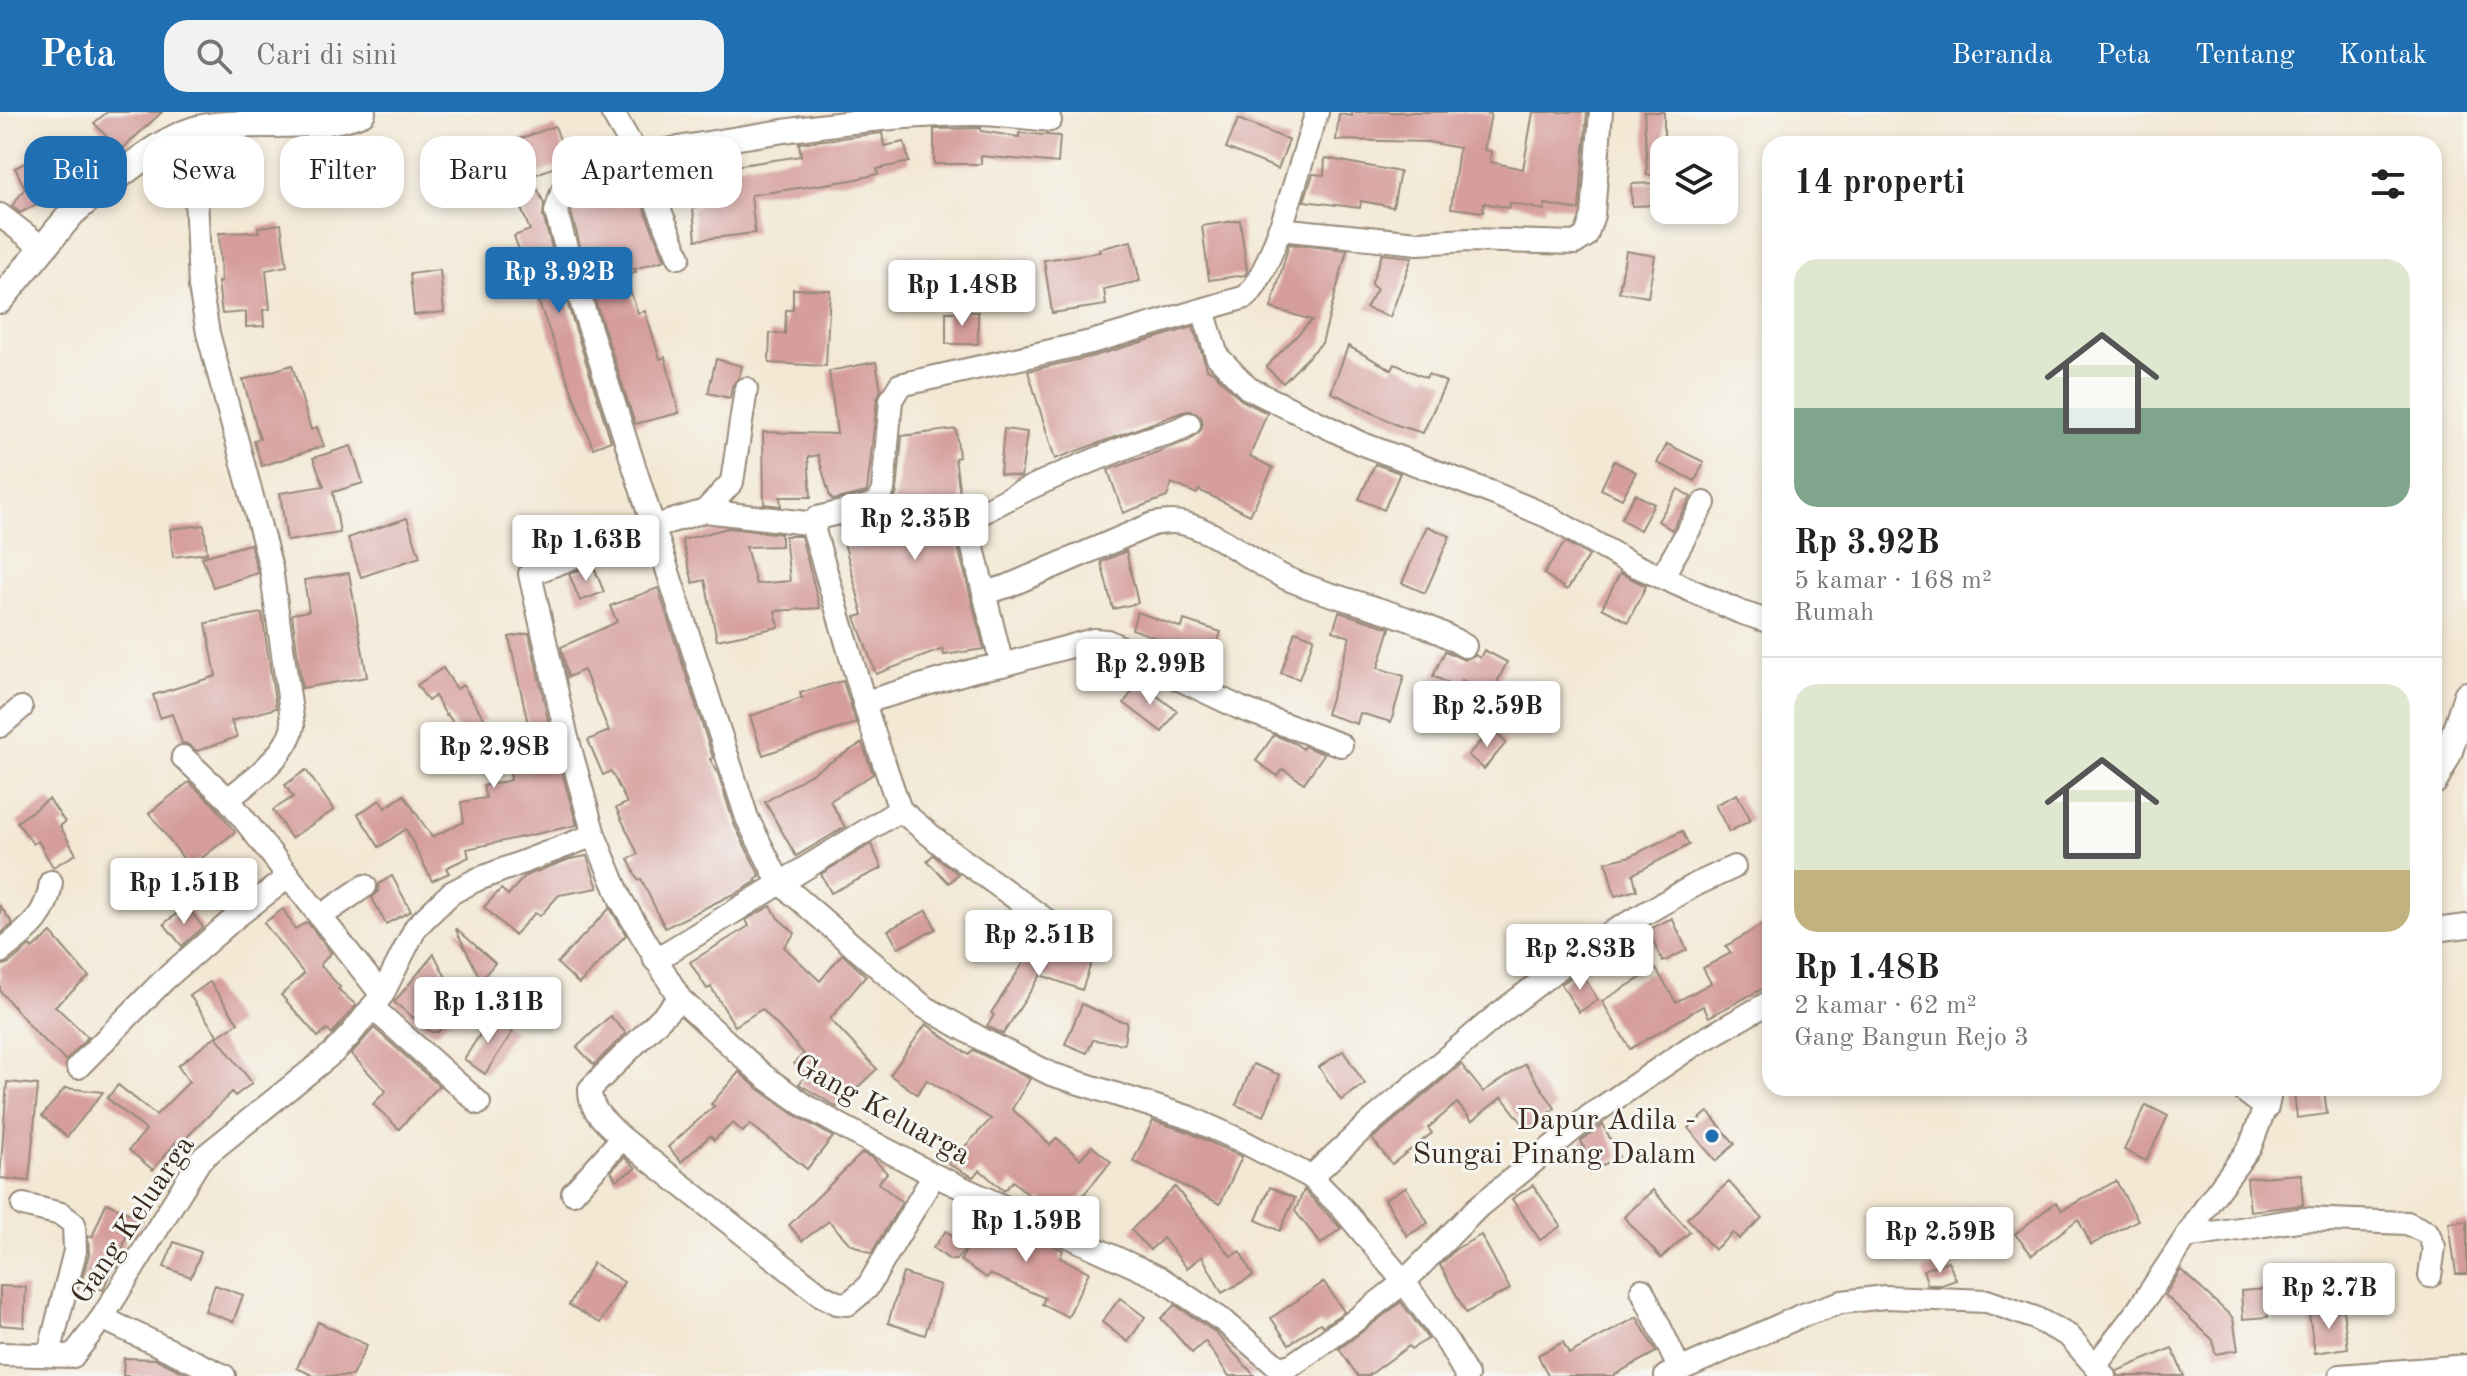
<!DOCTYPE html>
<html lang="id">
<meta charset="utf-8">
<style>
:root{--surface:#fff;--page:#f2f2f2;--text:#222;--muted:#767676;--line:#e0e0e0;--accent:#1f6fb2}
body{margin:0;font-family:"Old Standard TT",serif;background:var(--page);color:var(--text);height:100vh;display:flex;flex-direction:column;font-size:30px;white-space:nowrap}
*{box-sizing:border-box;margin:0}
p{font-size:26px;color:var(--muted)}
.icon{flex:none;width:44px;height:44px;fill:none;stroke:currentColor;stroke-width:2;stroke-linecap:round;stroke-linejoin:round}
.map{position:relative;flex:1;overflow:hidden}
.details{position:absolute;left:1762px;top:24px;width:680px;height:960px;display:flex;flex-direction:column;background:var(--surface);border-radius:24px;box-shadow:0 4px 12px #0003}
.details>*{flex:none}
.banner{position:absolute;left:24px;top:24px;width:760px;height:72px;display:flex;gap:16px}
.buttons{position:absolute;left:1650px;top:24px;display:grid;gap:16px}
.buttons a{display:grid;place-items:center;width:88px;height:88px;border-radius:16px;background:var(--surface);box-shadow:0 4px 12px #0003;font-size:40px}
.price{position:absolute;translate:-50% -68px;padding:0 18px;border-radius:8px;background:#fff;color:#222;font-size:26px;line-height:52px;filter:drop-shadow(0 2px 4px #0008)}
.price::after{content:'';position:absolute;left:50%;top:48px;width:24px;height:18px;margin-left:-12px;background:inherit;clip-path:polygon(0 0,100% 0,50% 100%)}
.price.active{background:var(--accent);color:#fff}
ul{padding:0;list-style:none}
li{display:grid;align-content:center;gap:16px;height:424px;padding:0 32px}
li+li{border-top:2px solid var(--line)}
li span{display:grid;place-items:center;height:248px;border-radius:24px;color:#555}
li>.icon{margin-inline-start:auto}
span .icon{width:144px;height:144px;fill:#fffc;stroke-width:1}
li b{font-size:34px}
h2{display:flex;justify-content:space-between;align-items:center;height:96px;padding:0 32px;font-size:34px}
.tag{padding:0 28px;border-radius:24px;background:var(--surface);box-shadow:0 4px 12px #0003;font-size:28px;line-height:72px}
.tag.active{background:var(--accent);color:#fff}
header{display:flex;align-items:center;gap:48px;box-sizing:border-box;height:112px;padding:0 40px;background:var(--accent);color:#fff}
header strong{font-size:38px}
nav{display:flex;gap:44px;margin-inline-start:auto;font-size:28px}
.search{width:560px;height:72px;background:var(--page);display:flex;align-items:center;gap:20px;box-sizing:border-box;padding:0 28px;border-radius:24px;color:var(--muted);font-size:30px}
.map>svg:first-child{display:block}
</style>
<header>
<strong>Peta</strong>
<div class="search"><svg class="icon" aria-label="search" viewBox="0 0 24 24"><circle cx="10" cy="10" r="6"/><path d="M15 15l6 6"/></svg>Cari di sini</div>
<nav><a>Beranda</a><a>Peta</a><a>Tentang</a><a>Kontak</a></nav>
</header>
<div class="map">
<svg width="2467" height="1264" viewBox="0 0 2467 1264">
<rect width="100%" height="100%" fill="#f6f6f2"/>
<filter id="ink" filterUnits="userSpaceOnUse"><feTurbulence type="fractalNoise" baseFrequency=".0125" numOctaves="2"/><feDisplacementMap in="SourceGraphic" scale="16" xChannelSelector="R" yChannelSelector="G"/><feConvolveMatrix kernelMatrix="1 2 1 2 8 2 1 2 1" color-interpolation-filters="sRGB"/></filter>
<filter id="wash" filterUnits="userSpaceOnUse"><feTurbulence type="fractalNoise" baseFrequency=".006" numOctaves="4" result="noise"/><feDisplacementMap in="SourceGraphic" scale="32" xChannelSelector="R" yChannelSelector="G"/><feGaussianBlur stdDeviation="1.8" result="paint"/><feColorMatrix in="noise" values="0 0 0 0 0 0 0 0 0 0 0 0 0 0 0 0 0 1.4 0 .05"/><feComposite in="paint" operator="in"/></filter>
<g filter="url(#wash)">
<rect width="100%" height="100%" fill="#f3e8d4"/>
<g id="blocks">
<g fill="#d59d9b">
<path d="M107,0H162L120,39L94,11Z"/>
<path d="M1352,0H1479L1491,2L1484,38L1491,39L1490,50L1523,57L1533,0H1587L1579,98L1545,92L1544,98L1510,91L1509,96L1484,91L1483,100L1451,96L1459,36L1428,30L1336,28L1339,2L1352,4Z"/>
<path d="M1644,0H1664V62L1647,63Z"/>
<path d="M1238,7L1289,28L1278,57L1226,36Z"/>
<path d="M555,14L568,50L524,67L511,30Z"/>
<path d="M981,16V19L1019,25V21L1060,24L1058,51L981,44V52H934V17Z"/>
<path d="M882,21L884,34L904,30L909,50L877,57L878,62L852,68L751,83L755,121L696,128L693,96L698,95L692,52L733,47L734,54L801,44L799,31Z"/>
<path d="M47,39L66,76L20,101L12,94L25,76L15,56Z"/>
<path d="M1325,46L1400,60L1393,95L1361,89L1360,96L1304,89L1313,62L1324,63Z"/>
<path d="M629,60L665,148L634,157L636,160L625,164L638,201L645,199L660,247L665,245L679,301L635,312L594,185L571,100L574,88L578,85L604,75L602,70L609,66Z"/>
<path d="M1659,71L1660,93L1632,94L1631,72Z"/>
<path d="M538,78L544,92L543,104L568,193L611,329L593,336L514,124L530,118L517,87Z"/>
<path d="M1240,108L1247,159L1245,163L1209,168L1202,114Z"/>
<path d="M281,112L287,154L266,158L270,197L263,198L264,214L246,215V200L222,202L218,170H221L219,121L259,120L258,115Z"/>
<path d="M1131,129L1140,169L1104,177L1106,193L1052,201L1044,148L1100,140L1099,137Z"/>
<path d="M1289,132L1347,138L1322,231L1283,271L1266,255L1312,208L1271,196Z"/>
<path d="M1626,139L1655,144L1648,185L1619,180Z"/>
<path d="M1382,142L1412,145L1390,205L1366,196L1377,177L1371,173Z"/>
<path d="M440,158L444,200L414,203L410,162Z"/>
<path d="M793,177L830,178L826,254L769,251L770,221L785,222L786,198H793Z"/>
<rect x="946" y="200" width="32" height="32"/>
<path d="M1193,215L1207,257L1213,260L1241,288L1267,301L1250,344L1273,356L1250,403L1199,378L1197,382L1172,371L1167,385L1123,401L1108,358L1190,328L1201,318L1203,311L1201,304L1190,298L1183,300L1055,347L1028,259L1094,244Z"/>
<path d="M1348,234L1392,258L1395,252L1426,266L1428,262L1446,270L1423,321L1397,313L1331,280Z"/>
<path d="M716,247L742,254L739,265L732,274L730,286L708,281Z"/>
<path d="M876,250L881,278L877,287L867,380L833,388L830,385L818,343L808,345L811,385H780L781,394L764,392L763,320L837,322L829,259Z"/>
<path d="M292,253L311,318L317,315L324,334L262,354L254,329L260,327L243,268Z"/>
<path d="M956,317L959,345L955,346L962,397L956,405L954,419L984,537L944,543L943,537L876,562L855,505L863,503L840,415L877,406L892,394L897,380L902,324Z"/>
<path d="M1004,317L1027,320L1021,365L1000,362Z"/>
<path d="M1667,332L1704,350L1695,369L1657,351Z"/>
<path d="M351,334L363,371L333,380L340,421L287,429L280,381L324,374L313,346Z"/>
<path d="M1614,349L1636,360L1622,387L1601,377Z"/>
<path d="M1375,352L1400,361L1384,398L1359,387Z"/>
<path d="M1678,377L1691,385L1672,418L1658,409Z"/>
<path d="M1635,382L1654,392L1640,418L1621,407Z"/>
<path d="M407,406L420,445L361,465L348,426Z"/>
<path d="M204,413L207,441L173,445L170,417Z"/>
<path d="M1427,414L1450,424L1425,481L1402,471Z"/>
<path d="M728,416L781,422V434L746,435L756,472L790,469L785,424H801L820,496L775,499L779,515L717,528L705,468L693,471L682,428Z"/>
<path d="M1565,430L1589,444L1567,478L1544,462Z"/>
<path d="M250,432L258,461L213,475L202,445Z"/>
<path d="M1126,439L1138,491L1113,497L1101,450Z"/>
<path d="M593,453L604,480L580,489L569,462Z"/>
<path d="M349,461L367,565L302,576L292,502L309,499L304,468Z"/>
<path d="M1620,461L1646,474L1628,510L1602,496Z"/>
<path d="M658,476L713,646L710,647L718,661L734,712L760,764L755,767L757,769L732,784L731,783L665,816L641,767L638,768L628,747L638,742L616,696L627,691L611,659L603,663L588,628L609,619L584,558L568,565L561,535L617,510L610,494Z"/>
<path d="M1137,500L1182,516L1184,508L1221,520L1211,552L1174,539L1176,533L1132,517Z"/>
<path d="M1339,500L1390,516L1378,556L1404,564L1391,610L1360,601L1357,612L1326,602L1350,525L1333,519Z"/>
<path d="M262,501L276,596L231,609L237,625L197,639L187,632L182,631L172,602L160,606L153,583L216,564L206,511Z"/>
<path d="M1295,519L1314,526L1299,567L1281,561Z"/>
<path d="M529,521L552,626L577,713L467,737L469,745L446,756L449,761L432,769L406,717L379,735L358,702L380,688L385,696L404,683L432,725L464,710L461,690L486,686L483,674L511,668L504,625L530,621L509,525Z"/>
<path d="M1484,538L1507,550L1491,583L1462,568L1458,576L1433,564L1445,539L1464,548L1475,543L1480,546Z"/>
<path d="M443,556L457,577L463,573L485,608L462,623L447,602L446,603L435,584L428,589L417,573Z"/>
<path d="M843,569L856,611L763,643L750,604L802,586L800,581Z"/>
<path d="M1139,570L1177,599L1162,620L1124,591Z"/>
<path d="M1492,617L1506,631L1484,657L1468,643Z"/>
<path d="M1274,623L1294,631L1303,637L1304,634L1324,642L1304,671L1283,657L1278,664L1256,649Z"/>
<path d="M862,631L873,662L830,689L845,715L796,744L765,690Z"/>
<path d="M306,658L334,698L291,726L273,698L293,685L285,673Z"/>
<path d="M189,670L215,694L235,720L190,755L149,701Z"/>
<path d="M1737,682L1751,708L1729,720L1715,693Z"/>
<path d="M49,687L65,710L60,714L76,742L53,755L38,729L33,732L17,710Z"/>
<path d="M1682,719L1689,733L1633,762L1637,778L1615,784L1606,750L1631,744Z"/>
<path d="M871,732L882,756L831,781L821,762Z"/>
<path d="M933,743L958,762L949,771L927,749Z"/>
<path d="M587,744L598,776L559,783L540,804L535,801L514,823L484,795L501,777L508,783L525,764L570,747Z"/>
<path d="M392,764L411,799L386,812L372,786L378,779L379,772Z"/>
<path d="M0,794L13,812L0,822Z"/>
<path d="M186,794L203,815L182,834L164,812Z"/>
<path d="M771,794L778,806L795,821L784,835L820,869L842,842L866,864L830,907L877,957L837,995L799,972L805,964L794,951L804,942L762,897L735,914L711,875L707,877L690,850L749,814L746,808Z"/>
<path d="M610,796L626,823L579,872L557,851Z"/>
<path d="M283,797L295,817L307,810L331,841L320,853L340,875L338,877L356,893L332,922L327,917L318,925L281,883L304,862L264,811Z"/>
<path d="M927,798L936,817L898,836L888,818Z"/>
<path d="M1672,806L1687,838L1663,850L1648,818Z"/>
<path d="M1770,808V873L1709,905L1703,894L1630,937L1602,889L1656,857L1676,890L1711,871L1703,856L1731,841L1726,834Z"/>
<path d="M457,817L495,851L481,868L456,818Z"/>
<path d="M51,821L89,865L55,894L88,925L66,949L38,923L0,879V854L9,851L30,834L32,837Z"/>
<path d="M1031,824L1063,842L1064,838L1074,839L1093,846L1082,878L1041,863L1003,922L987,914L994,903L991,901L1024,850L1019,847Z"/>
<path d="M434,842L460,893L438,920H431L394,890Z"/>
<path d="M1580,859L1598,888L1579,900L1561,872Z"/>
<path d="M210,870L238,911L218,924L190,884Z"/>
<path d="M1082,892L1118,908L1127,910L1124,932L1093,928L1087,941L1065,932Z"/>
<path d="M492,904L513,919L485,962L464,947Z"/>
<path d="M610,904L626,921L594,953L577,935Z"/>
<path d="M926,912L969,943L973,938L1030,967L1012,997L1050,1033L1057,1026L1080,1047L1092,1034L1111,1050L1063,1107L1041,1088L1037,1091L1013,1069L1004,1079L980,1058L973,1065L948,1052L991,1007L927,968L917,982L890,963Z"/>
<path d="M374,916L439,974L399,1017L373,992L386,979L351,942Z"/>
<path d="M216,924L252,971L235,984L232,980L180,1032L177,1029L153,1058L129,1038L146,1018L107,986L118,973L156,1003L189,970L178,954Z"/>
<path d="M1343,939L1365,972L1341,988L1319,955Z"/>
<path d="M1253,952L1280,963L1264,1004L1236,993Z"/>
<path d="M1461,952L1483,980L1525,952L1555,996L1527,1017L1502,985L1472,1009L1457,991L1428,1016L1432,1021L1392,1052L1372,1027Z"/>
<path d="M739,960L756,975L798,1005L833,1025L807,1057L750,1012L743,1020L733,1011L714,1028L710,1024L681,1050L668,1035L714,994L711,992Z"/>
<path d="M7,970L38,973L29,1069L0,1066Z"/>
<path d="M65,976L103,980L67,1025L42,1004Z"/>
<path d="M2324,978L2327,1002L2297,1006L2294,982Z"/>
<path d="M2146,993L2168,1004L2146,1049L2124,1038Z"/>
<path d="M1708,1000L1735,1032L1716,1049L1688,1016Z"/>
<path d="M1153,1009L1186,1019L1242,1045L1220,1092L1133,1049Z"/>
<path d="M1603,1012L1619,1045L1595,1057L1581,1029Z"/>
<path d="M862,1041L873,1046L887,1061L878,1071L902,1090L871,1142L849,1131L829,1109L802,1129L789,1113Z"/>
<path d="M624,1045L636,1056L616,1068L611,1059Z"/>
<path d="M2301,1062L2303,1093L2250,1099L2247,1066Z"/>
<path d="M2116,1069L2138,1108L2091,1133L2078,1107L2032,1143L2015,1122L2056,1090L2062,1098Z"/>
<path d="M1729,1070L1762,1106L1739,1127L1733,1121L1714,1138L1687,1106Z"/>
<path d="M1533,1073L1561,1114L1540,1128L1512,1087Z"/>
<path d="M1175,1075L1231,1144L1240,1139L1253,1164L1222,1181L1202,1144L1187,1156L1163,1126L1150,1138L1131,1118Z"/>
<path d="M1270,1075L1295,1086L1280,1119L1256,1108Z"/>
<path d="M1406,1075L1428,1111L1407,1124L1385,1087Z"/>
<path d="M1304,1078L1341,1116L1321,1132L1295,1099Z"/>
<path d="M1653,1078L1690,1120L1661,1146L1624,1105Z"/>
<path d="M106,1091L142,1107L135,1126L127,1122L117,1155L113,1154L103,1178L81,1171L89,1142L88,1124L92,1125Z"/>
<path d="M989,1103L1063,1138L1060,1146L1089,1160L1068,1205L1042,1192L1045,1186L990,1162L987,1166L960,1148Z"/>
<path d="M2467,1109V1162H2456L2449,1111Z"/>
<path d="M946,1119L966,1134L956,1148H950L933,1136Z"/>
<path d="M1481,1123L1510,1177L1466,1201L1440,1153L1456,1137Z"/>
<path d="M174,1130L201,1140L191,1165L164,1155Z"/>
<path d="M1948,1149L1956,1168L1942,1173H1928L1923,1158Z"/>
<path d="M593,1151L624,1170L600,1211L569,1193Z"/>
<path d="M2181,1158L2233,1206L2238,1238L2215,1242L2213,1228L2165,1183Z"/>
<path d="M903,1161L940,1173L925,1223L888,1211Z"/>
<path d="M1324,1170L1344,1200L1323,1214L1320,1211L1289,1232L1271,1206Z"/>
<path d="M2341,1172H2369V1195L2341,1194Z"/>
<path d="M215,1173L243,1183L233,1210L205,1199Z"/>
<path d="M0,1174L26,1175L24,1215L0,1213Z"/>
<path d="M2266,1177L2268,1205L2243,1207L2241,1179Z"/>
<path d="M1120,1186L1145,1205L1128,1230L1102,1210Z"/>
<path d="M1401,1190L1428,1227L1411,1237L1409,1234L1368,1264H1358L1339,1237Z"/>
<path d="M1175,1193L1215,1220L1255,1264H1229L1205,1229L1192,1241L1161,1206Z"/>
<path d="M2343,1198L2348,1236L2315,1241L2309,1203Z"/>
<path d="M1637,1205L1656,1240L1612,1264H1548L1538,1243L1563,1230L1569,1242Z"/>
<path d="M318,1210L367,1233L352,1264H314L297,1256Z"/>
<path d="M2172,1236L2184,1264H2118L2117,1259Z"/>
<path d="M124,1246L156,1247L191,1264H123Z"/>
</g>
</g>
</g>
<g filter="url(#ink)">
<use href="#blocks" fill-opacity="0" stroke="#978979" stroke-width="2"/>
<g fill="none" stroke-linecap="round" stroke-linejoin="round">
<g stroke="#978979" stroke-width="26">
<g id="minor">
<path d="M612,0L637,43L604,53L582,65L562,80L556,100L581,189L747,706L779,770L923,894L985,929L1051,962L1191,1006L1242,1029L1311,1065L1343,1097L1404,1170L1448,1231L1467,1264"/>
<path d="M178,23L196,84L200,175L208,221L271,456L293,614C287,643 250,670 228,687"/>
<path d="M0,103L43,136"/>
<path d="M1279,117L1418,131L1468,128L1575,131L1586,124L1593,103L1601,0"/>
<path d="M679,145L637,43C749,24 863,3 977,2C1001,2 1026,6 1050,8"/>
<path d="M1203,198L1217,244L1248,276L1360,331L1495,382L1547,404L1632,452L1740,500L1770,510"/>
<path d="M705,399L732,370L746,277"/>
<path d="M1662,465L1704,391"/>
<path d="M984,481L1008,474L1153,412C1159,411 1166,410 1172,410C1208,410 1258,456 1293,469C1350,492 1411,501 1465,534"/>
<path d="M1002,553L1093,528L1107,529L1118,534L1135,546L1240,596L1341,633"/>
<path d="M865,590L975,558L1002,553L968,416L970,408C1021,376 1081,354 1136,331C1153,324 1174,322 1189,312"/>
<path d="M0,614L21,596"/>
<path d="M183,645L228,687L382,883"/>
<path d="M900,698L946,736L1071,826"/>
<path d="M594,723L566,622L530,462L655,414L705,399L815,412"/>
<path d="M321,804L365,774"/>
<path d="M2434,818L2467,814"/>
<path d="M0,840C26,819 47,806 51,770"/>
<path d="M655,848L900,698L870,610L814,419L817,406L873,393L879,388L883,378L891,288L900,273L1091,230L1246,185C1273,160 1303,41 1317,0"/>
<path d="M680,887L590,977C589,999 607,1011 622,1026L821,1183L837,1191L848,1192L867,1176L934,1063"/>
<path d="M372,895L479,991"/>
<path d="M78,955L164,868L236,805L289,764"/>
<path d="M1311,1065L1367,1013L1496,904L1589,833L1697,772L1734,755"/>
<path d="M573,1081L622,1026"/>
<path d="M23,1093L61,1102L74,1112L75,1139L49,1242"/>
<path d="M2186,1125L2305,1107L2407,1111L2428,1121L2434,1135L2430,1164"/>
<path d="M1642,1178L1680,1258"/>
<path d="M102,1206L224,1264"/>
<path d="M0,1242L73,1244L102,1206L200,1048L334,940L350,923L382,883L416,815L425,806L451,781L476,768L594,723L621,788L680,887L764,964L806,994L849,1018L934,1063L1160,1166L1225,1210L1279,1256L1292,1253L1353,1210L1404,1170L1478,1095L1591,1003L1691,935L1770,890"/>
<path d="M2096,1253L2138,1198L2210,1089L2250,1035L2265,995L2240,976"/>
<path d="M1666,1264L1803,1203L1842,1190L1885,1185L1987,1189L2035,1206L2069,1224L2104,1264"/>
<path d="M2340,1264L2467,1254"/>
</g>
</g>
<g stroke="#978979" stroke-width="30">
<g id="tertiary">
<path d="M0,188L72,101L86,89C120,64 166,21 207,15C258,7 313,20 362,0"/>
<path d="M2434,669L2448,642L2467,583"/>
<path d="M2265,995L2269,976"/>
</g>
</g>
<use href="#minor" stroke="#fff" stroke-width="22"/>
<use href="#tertiary" stroke="#fff" stroke-width="26"/>
</g>
</g>
<circle fill="#1f6fb2" stroke="#f6f6f2" stroke-width="3" cx="1712" cy="1024" r="8"/>
<g text-anchor="middle" stroke-width="6" stroke-linejoin="round" paint-order="stroke">
<g font-size="30" fill="#3b2a1e" stroke="#f6f6f2">
<text transform="translate(883 997) rotate(29)" y="10">Gang Keluarga</text>
<text transform="translate(132 1107) rotate(-56)" y="10">Gang Keluarga</text>
</g>
<g font-size="30" fill="#3b2a1e" stroke="#f6f6f2" text-anchor="end">
<text x="1696" y="1017">Dapur Adila -<tspan x="1696" dy="34">Sungai Pinang Dalam</tspan></text>
</g>
</g>
</svg>
<div class="buttons">
<a><svg class="icon" aria-label="layers" viewBox="0 0 24 24"><path d="M12 4l9 5-9 5-9-5zM3 14l9 5 9-5"/></svg></a>
</div>
<b class="price active" style="left:559px;top:203px">Rp 3.92B</b>
<b class="price" style="left:962px;top:216px">Rp 1.48B</b>
<b class="price" style="left:915px;top:450px">Rp 2.35B</b>
<b class="price" style="left:586px;top:471px">Rp 1.63B</b>
<b class="price" style="left:1150px;top:595px">Rp 2.99B</b>
<b class="price" style="left:1487px;top:637px">Rp 2.59B</b>
<b class="price" style="left:494px;top:678px">Rp 2.98B</b>
<b class="price" style="left:184px;top:814px">Rp 1.51B</b>
<b class="price" style="left:1039px;top:866px">Rp 2.51B</b>
<b class="price" style="left:1580px;top:880px">Rp 2.83B</b>
<b class="price" style="left:488px;top:933px">Rp 1.31B</b>
<b class="price" style="left:1026px;top:1152px">Rp 1.59B</b>
<b class="price" style="left:1940px;top:1163px">Rp 2.59B</b>
<b class="price" style="left:2329px;top:1219px">Rp 2.7B</b>
<div class="banner">
<a class="tag active">Beli</a>
<a class="tag">Sewa</a>
<a class="tag">Filter</a>
<a class="tag">Baru</a>
<a class="tag">Apartemen</a>
</div>
<section class="details">
<h2>14 properti<svg class="icon" aria-label="filters" viewBox="0 0 24 24"><path d="M4 7h16M4 17h16"/><circle cx="9" cy="7" r="2"/><circle cx="15" cy="17" r="2"/></svg></h2>
<ul>
<li><span style="background:linear-gradient(#dfe7d0 60%,#7fa58c 0)"><svg class="icon" aria-label="home" viewBox="0 0 24 24"><path d="M3 11l9-7 9 7M6 9v11h12V9"/></svg></span><div><b>Rp 3.92B</b><p>5 kamar · 168 m²</p><p>Rumah</p></div></li>
<li><span style="background:linear-gradient(#dfe7d0 75%,#c2b280 0)"><svg class="icon" aria-label="home" viewBox="0 0 24 24"><path d="M3 11l9-7 9 7M6 9v11h12V9"/></svg></span><div><b>Rp 1.48B</b><p>2 kamar · 62 m²</p><p>Gang Bangun Rejo 3</p></div></li>
</ul>
</section>
</div>
